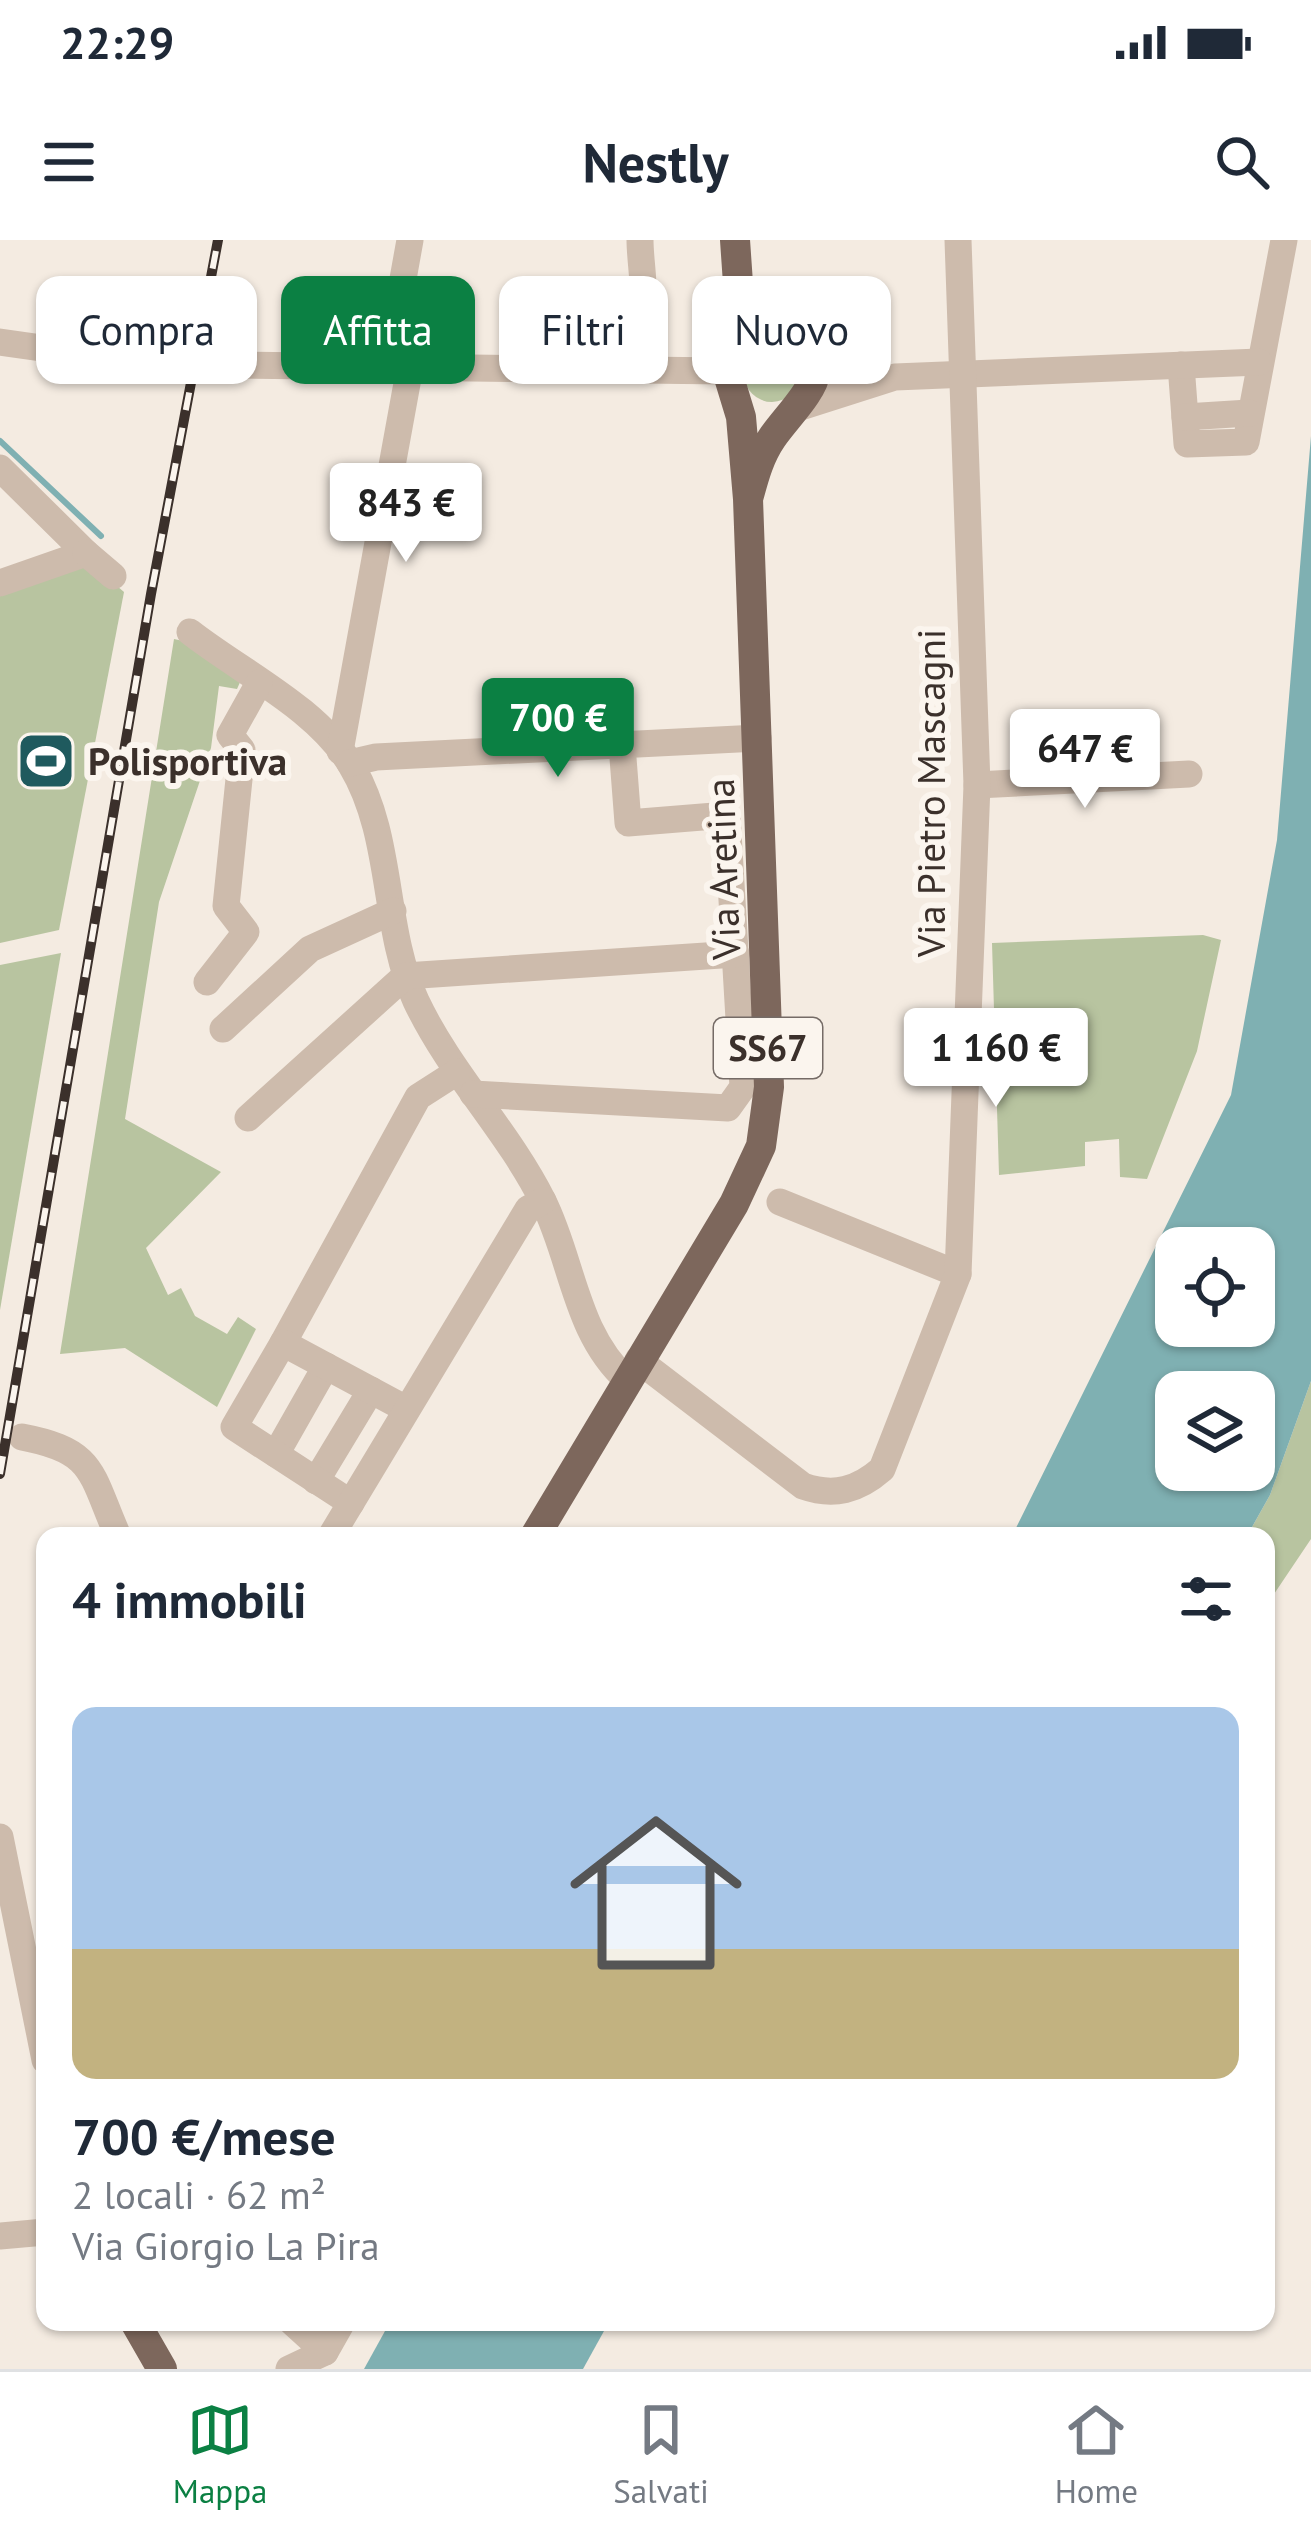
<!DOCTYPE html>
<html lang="it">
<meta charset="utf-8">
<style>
:root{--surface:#fff;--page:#f2f2f3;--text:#1f2937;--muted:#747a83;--line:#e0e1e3;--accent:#0b8043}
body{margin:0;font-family:"PT Sans",sans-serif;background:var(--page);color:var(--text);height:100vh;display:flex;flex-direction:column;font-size:45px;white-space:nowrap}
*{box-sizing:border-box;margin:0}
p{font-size:39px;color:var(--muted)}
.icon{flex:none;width:66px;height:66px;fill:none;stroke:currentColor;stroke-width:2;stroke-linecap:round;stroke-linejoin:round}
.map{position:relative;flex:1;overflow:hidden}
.sheet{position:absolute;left:36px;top:1287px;width:1239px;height:804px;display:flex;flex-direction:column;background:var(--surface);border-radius:24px;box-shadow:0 3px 9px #0004}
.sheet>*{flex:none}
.hud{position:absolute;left:36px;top:36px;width:1239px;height:108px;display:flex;gap:24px}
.tools{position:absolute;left:1155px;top:987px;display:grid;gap:24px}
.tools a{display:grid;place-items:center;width:120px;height:120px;border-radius:24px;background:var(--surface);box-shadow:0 3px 9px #0004;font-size:60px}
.price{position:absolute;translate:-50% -102px;padding:0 27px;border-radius:12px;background:#fff;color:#222;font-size:39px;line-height:78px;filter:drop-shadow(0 3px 6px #0008)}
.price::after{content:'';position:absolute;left:50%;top:72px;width:36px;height:27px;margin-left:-18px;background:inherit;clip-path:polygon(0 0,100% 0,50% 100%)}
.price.on{background:var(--accent);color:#fff}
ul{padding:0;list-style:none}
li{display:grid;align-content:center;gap:24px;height:636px;padding:0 36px}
li span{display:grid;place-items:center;height:372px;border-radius:24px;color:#555}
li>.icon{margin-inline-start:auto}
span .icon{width:216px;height:216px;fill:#fffc;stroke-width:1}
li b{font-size:51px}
h2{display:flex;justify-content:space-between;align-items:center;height:144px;padding:0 36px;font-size:51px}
.tag{padding:0 42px;border-radius:24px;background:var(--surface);box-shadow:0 3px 9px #0004;font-size:42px;line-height:108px}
.tag.on{background:var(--accent);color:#fff}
.status{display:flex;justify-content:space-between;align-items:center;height:84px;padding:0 60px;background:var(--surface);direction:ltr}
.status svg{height:33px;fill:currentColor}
header{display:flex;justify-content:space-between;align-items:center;height:156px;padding:0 36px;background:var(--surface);font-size:54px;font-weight:700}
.tab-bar{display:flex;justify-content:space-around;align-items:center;height:168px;border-top:3px solid var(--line);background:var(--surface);font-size:33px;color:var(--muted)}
.tab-bar a{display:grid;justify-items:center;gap:6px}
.tab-bar .on{color:var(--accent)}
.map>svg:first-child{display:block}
</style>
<div class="status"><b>22:29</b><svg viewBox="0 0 49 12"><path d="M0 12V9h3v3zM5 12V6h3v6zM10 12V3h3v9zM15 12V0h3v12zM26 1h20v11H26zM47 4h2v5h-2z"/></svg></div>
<header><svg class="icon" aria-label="menu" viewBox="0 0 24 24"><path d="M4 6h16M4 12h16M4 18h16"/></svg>Nestly<svg class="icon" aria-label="search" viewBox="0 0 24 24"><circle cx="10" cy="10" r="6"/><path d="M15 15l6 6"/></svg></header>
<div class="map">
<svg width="1311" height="2129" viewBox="0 0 1311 2129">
<rect width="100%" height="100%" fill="#f4ebe1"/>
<g fill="#b8c4a0">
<circle cx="772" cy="134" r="28"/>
<path d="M84,318L124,352L59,690L0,703V347Z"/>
<path d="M174,399L188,402L241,440L237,449L219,446L211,508L159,662L125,879L221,932L146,1008L168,1055L181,1048L195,1076L227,1094L238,1077L256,1089L217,1167L125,1108L60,1114Z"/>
<path d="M1203,695L1221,700L1197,811L1147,939L1120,937L1119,899L1085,902V926L999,935L992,703Z"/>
<path d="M61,713L0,1070V725Z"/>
<path d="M1311,1141V1299L1266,1366V1296H1247L1270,1255Z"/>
</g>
<g fill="#7fb0b2" fill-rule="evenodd">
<path d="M1311,196V1141L1270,1255L1247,1296H1012L1231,855L1277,600ZM1176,1008H1254V1086H1176ZM1176,1152H1254V1230H1176Z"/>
<path d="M390,2082H609L583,2129H364Z"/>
</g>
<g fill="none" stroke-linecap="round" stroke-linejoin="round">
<path stroke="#7fb0b2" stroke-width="6" d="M0,201L101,296"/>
<path stroke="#cfc6bd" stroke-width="27" stroke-dasharray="27 14" stroke-linecap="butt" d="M169,126L225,125"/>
<g stroke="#cdbbac" stroke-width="27">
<path d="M801,100L839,125L886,137"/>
<path d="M0,102L169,126"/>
<path d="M225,125L727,131"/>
<path d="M1181,125L1187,204L1246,202L1284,0"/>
<path d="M627,130C627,104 631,104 639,82C648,58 640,25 640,0"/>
<path d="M801,167L895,137L1259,122"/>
<path d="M1185,177L1249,173"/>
<path d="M0,228L86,313L0,343"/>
<path d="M86,313L113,336"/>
<path d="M190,392C241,432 317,468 351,525C394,596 382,687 416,761C450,833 508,891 543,961C573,1021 575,1093 627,1140"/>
<path d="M340,511L410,127L398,67L410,0"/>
<path d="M350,523L376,517L758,498"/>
<path d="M977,545L1189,534"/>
<path d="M207,742L246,692L226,666L242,510L230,495L259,443"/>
<path d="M223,789L310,709L393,671"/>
<path d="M473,854L728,868L743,847L727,575L628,583L622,505"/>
<path d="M248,878L405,736L736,714"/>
<path d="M780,962L958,1034"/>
<path d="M283,1103L418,857L457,832"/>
<path d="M638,1120L803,1246C834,1257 858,1250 882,1229L958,1034L977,545L958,0"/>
<path d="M22,1197C96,1211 90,1233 118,1296"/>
<path d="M276,1214L326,1126"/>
<path d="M316,1241L371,1150"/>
<path d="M351,1263L234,1187L283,1103L406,1169"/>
<path d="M331,1296L528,969L543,961"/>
<path d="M0,1597L45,1820"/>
<path d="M0,1996L45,1992"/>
<path d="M325,2112L342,2082"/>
<path d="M289,2129L325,2112L292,2082"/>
</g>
<g stroke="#7d675c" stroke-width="30">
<path d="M735,0L742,101"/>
<path d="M535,1296L734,964L761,906L769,847L748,259L741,177L727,131L742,101L779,90C854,118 797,162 772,198C759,217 754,237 748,259"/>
<path d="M135,2082L162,2129"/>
</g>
<g stroke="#3b302b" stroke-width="10">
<path id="rail" d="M0,1234L151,354L218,0"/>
</g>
<use href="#rail" stroke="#fbf5ee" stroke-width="6" stroke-dasharray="18" stroke-linecap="butt"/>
</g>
<defs>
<g id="stadium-square" transform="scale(3)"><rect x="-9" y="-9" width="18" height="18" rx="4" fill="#1f5a5e" stroke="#fbf5ee"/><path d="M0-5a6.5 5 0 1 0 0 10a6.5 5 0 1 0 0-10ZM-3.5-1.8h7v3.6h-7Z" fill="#fff"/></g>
</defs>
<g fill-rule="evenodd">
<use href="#stadium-square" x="46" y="521"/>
</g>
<g text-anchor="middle" stroke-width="12" stroke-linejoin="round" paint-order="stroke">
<rect fill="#fbf5ee" stroke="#756b66" stroke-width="3" x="714" y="778" width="108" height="60" rx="9"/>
<g font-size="36" font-weight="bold" fill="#3b302b">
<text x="768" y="821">SS67</text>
</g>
<g font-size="39" font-weight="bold" fill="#3b302b" stroke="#fbf5ee" text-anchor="start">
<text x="88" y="535">Polisportiva</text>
</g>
<g font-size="39" fill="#3b302b" stroke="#fbf5ee">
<text transform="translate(931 553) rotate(-90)" y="14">Via Pietro Mascagni</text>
<text transform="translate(723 629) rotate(-92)" y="14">Via Aretina</text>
</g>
</g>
</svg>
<div class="tools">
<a><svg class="icon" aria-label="locate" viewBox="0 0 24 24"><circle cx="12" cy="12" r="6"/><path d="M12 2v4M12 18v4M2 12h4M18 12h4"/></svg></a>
<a><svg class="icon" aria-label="layers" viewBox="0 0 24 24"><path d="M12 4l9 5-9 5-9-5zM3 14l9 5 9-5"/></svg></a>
</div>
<b class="price" style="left:406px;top:325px">843 €</b>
<b class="price on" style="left:558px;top:540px">700 €</b>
<b class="price" style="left:1085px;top:571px">647 €</b>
<b class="price" style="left:996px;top:870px">1 160 €</b>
<div class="hud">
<a class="tag">Compra</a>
<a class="tag on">Affitta</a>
<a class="tag">Filtri</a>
<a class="tag">Nuovo</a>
</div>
<section class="sheet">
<h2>4 immobili<svg class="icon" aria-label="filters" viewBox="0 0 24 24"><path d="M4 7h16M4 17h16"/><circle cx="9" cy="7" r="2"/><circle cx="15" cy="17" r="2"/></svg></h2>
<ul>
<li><span style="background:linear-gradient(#a9c7e8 65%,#c2b280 0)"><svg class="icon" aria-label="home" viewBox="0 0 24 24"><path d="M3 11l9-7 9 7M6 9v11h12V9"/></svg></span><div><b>700 €/mese</b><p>2 locali · 62 m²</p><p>Via Giorgio La Pira</p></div></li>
</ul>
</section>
</div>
<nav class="tab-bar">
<a class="on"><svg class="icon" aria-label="map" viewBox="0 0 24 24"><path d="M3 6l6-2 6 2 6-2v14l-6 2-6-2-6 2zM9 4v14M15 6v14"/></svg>Mappa</a>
<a><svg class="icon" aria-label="saved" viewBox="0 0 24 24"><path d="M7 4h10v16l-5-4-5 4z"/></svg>Salvati</a>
<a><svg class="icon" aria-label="home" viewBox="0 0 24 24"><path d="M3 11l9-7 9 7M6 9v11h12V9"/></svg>Home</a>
</nav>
